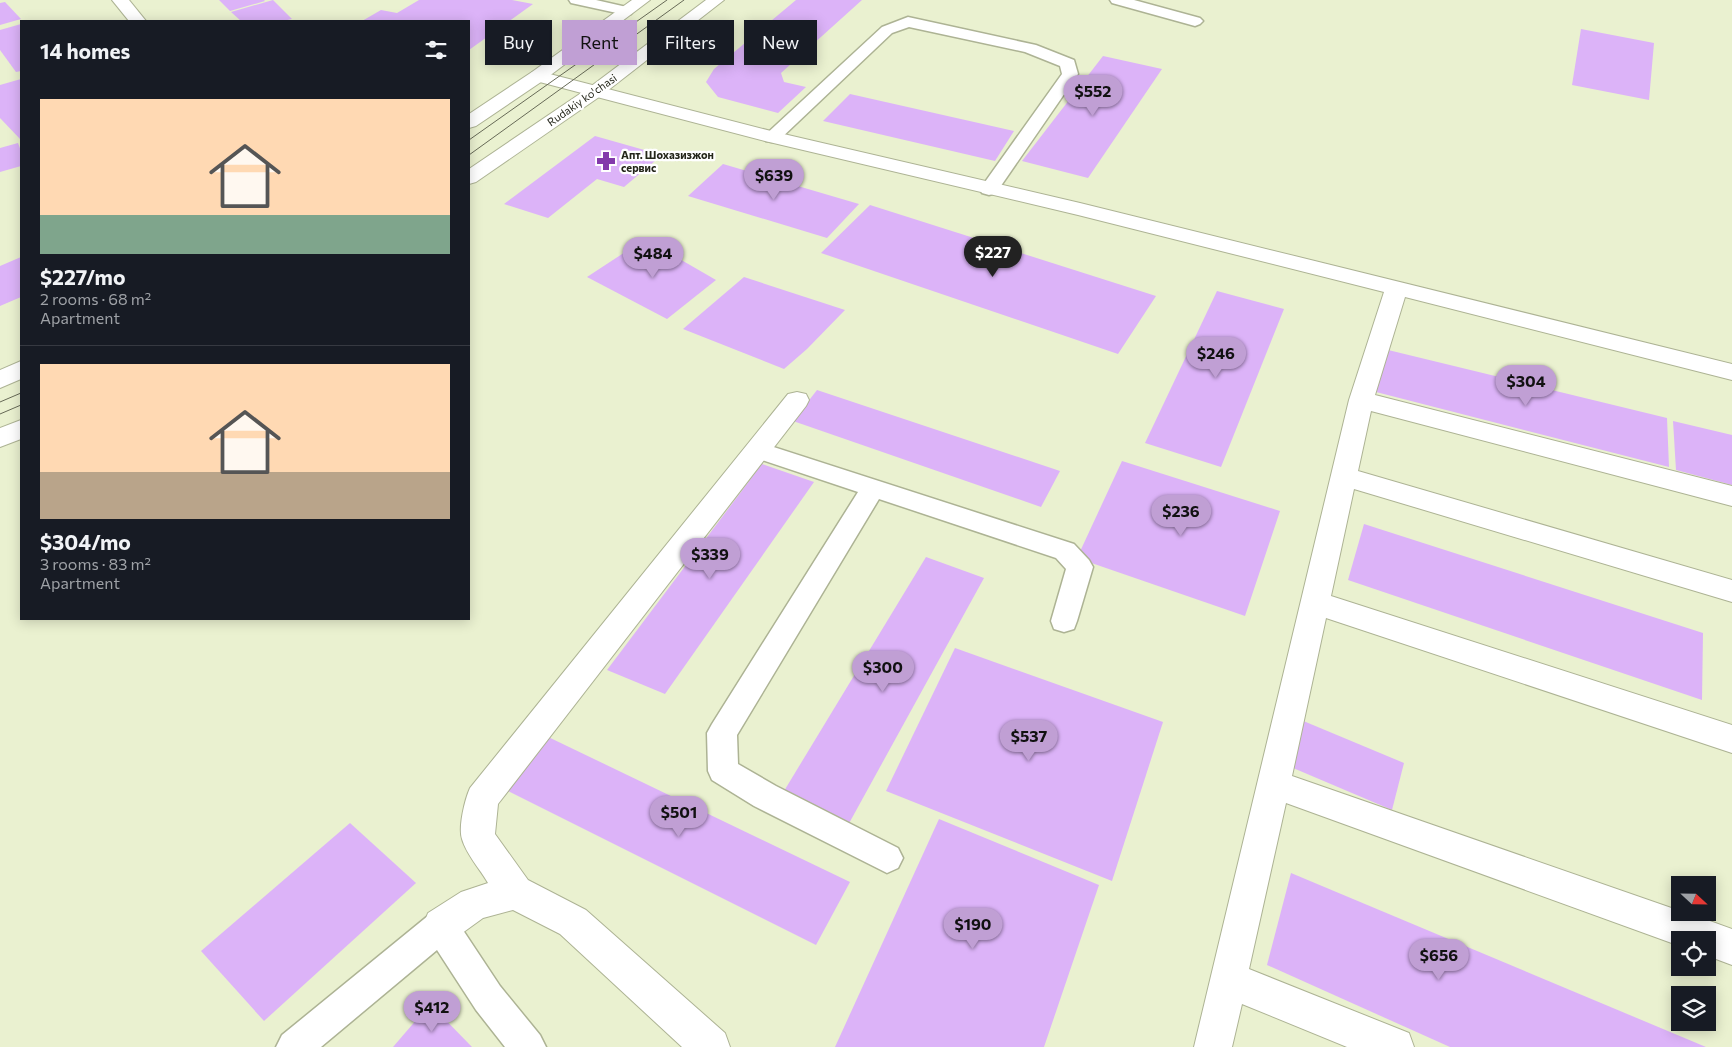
<!DOCTYPE html>
<meta charset="utf-8">
<style>
:root{--surface:#171b24;--page:#242831;--text:#f1f3f6;--muted:#9ea1a6;--line:#363941;--accent:#c09fd4}
body{margin:0;font-family:Commissioner,sans-serif;background:var(--page);color:var(--text);height:100vh;display:flex;flex-direction:column;font-size:19px;white-space:nowrap}
*{box-sizing:border-box;margin:0}
p{font-size:16px;color:var(--muted)}
.icon{flex:none;width:28px;height:28px;fill:none;stroke:currentColor;stroke-width:2;stroke-linecap:round;stroke-linejoin:round}
.map{position:relative;flex:1;overflow:hidden}
.details{position:absolute;left:20px;top:20px;width:450px;height:600px;display:flex;flex-direction:column;background:var(--surface);border-radius:0px;box-shadow:0 2px 12px #0003}
.details>*{flex:none}
.hud{position:absolute;left:485px;top:20px;width:475px;height:45px;display:flex;gap:10px}
.needle{width:32px;rotate:112deg}
.tools{position:absolute;left:1671px;top:876px;display:grid;gap:10px}
.tools a{display:grid;place-items:center;width:45px;height:45px;border-radius:0px;background:var(--surface);box-shadow:0 2px 12px #0003;font-size:25px}
.price{position:absolute;translate:-50% -42px;padding:0 11px;border-radius:18px;background:var(--accent);color:#111;font-size:16px;line-height:32px;filter:drop-shadow(0 1px 2px #0008)}
.price::after{content:'';position:absolute;left:50%;top:30px;width:15px;height:11px;margin-left:-8px;background:inherit;clip-path:polygon(0 0,100% 0,50% 100%)}
.price.current{background:#222;color:#fff}
ul{padding:0;list-style:none}
li{display:grid;align-content:center;gap:10px;height:265px;padding:0 20px}
li+li{border-top:1px solid var(--line)}
li span{display:grid;place-items:center;height:155px;border-radius:0px;color:#555}
li>.icon{margin-inline-start:auto}
span .icon{width:90px;height:90px;fill:#fffc;stroke-width:1}
li b{font-size:21px}
h2{display:flex;justify-content:space-between;align-items:center;height:60px;padding:0 20px;font-size:21px}
.pill{padding:0 18px;border-radius:0px;background:var(--surface);box-shadow:0 2px 12px #0003;font-size:18px;line-height:45px}
.pill.current{background:var(--accent);color:#111}
.map>svg:first-child{display:block}
</style>
<div class="map">
<svg width="1732" height="1047" viewBox="0 0 1732 1047">
<rect width="100%" height="100%" fill="#eaf1d0"/>
<g fill="#dcb3f8">
<path d="M219,0H264L265,1L230,11Z"/>
<path d="M273,0L292,19L283,21H241L231,12Z"/>
<path d="M419,0H512L533,4L469,50V21H362L381,10L397,13Z"/>
<path d="M796,0H862L781,73L784,82L806,87L778,113L718,97L706,82L714,69Z"/>
<path d="M5,2L21,19L0,25V3Z"/>
<path d="M21,24V71L16,72L0,50V30Z"/>
<path d="M1581,29L1654,43L1649,100L1572,85Z"/>
<path d="M1103,56L1162,69L1088,178L1022,161Z"/>
<path d="M21,79V140L0,118V85Z"/>
<path d="M850,94L1014,131L995,161L823,121Z"/>
<path d="M595,136L662,155L624,187L597,179L548,218L504,204Z"/>
<path d="M18,143L21,151V166L0,172V148Z"/>
<path d="M723,164L859,204L827,238L688,196Z"/>
<path d="M870,205L1156,296L1118,354L821,253Z"/>
<path d="M645,239L716,280L667,319L587,277Z"/>
<path d="M21,257V297L0,306V266Z"/>
<path d="M744,277L845,310L807,349L784,369L683,329Z"/>
<path d="M1217,291L1284,309L1221,467L1145,443Z"/>
<path d="M1384,349L1667,418L1669,467L1376,392Z"/>
<path d="M817,390L1060,471L1041,507L793,421Z"/>
<path d="M1673,421L1732,435V485L1676,470Z"/>
<path d="M1122,461L1280,511L1245,616L1077,558Z"/>
<path d="M762,464L814,482L665,694L607,670Z"/>
<path d="M1364,524L1703,633L1702,700L1348,580Z"/>
<path d="M926,557L984,578L847,827L781,796Z"/>
<path d="M955,648L1163,722L1112,881L886,791Z"/>
<path d="M1301,720L1404,763L1392,810L1286,765Z"/>
<path d="M542,734L850,882L816,945L500,787Z"/>
<path d="M939,819L1099,885L1044,1047H835Z"/>
<path d="M350,823L416,883L264,1021L201,951Z"/>
<path d="M1291,873L1706,1047H1450L1267,965Z"/>
<path d="M430,1004L472,1047H393Z"/>
</g>
<g fill="none" stroke-linecap="round" stroke-linejoin="round">
<g stroke="#adb394" stroke-width="3">
<g id="service">
<path d="M569,0H596L631,8L633,11L631,14L626,15L571,3Z"/>
<path d="M1110,0H1134L1200,18L1203,21L1200,24L1195,26L1112,3Z"/>
<path d="M908,17L1036,45L1074,60L1078,74L996,193L989,195L982,193L980,189L1062,74L1060,66L1025,52L909,27L892,33L778,141L772,142L766,141L763,137L882,27Z"/>
<path d="M758,442L1074,544L1089,560L1093,567L1077,621L1074,629L1064,632L1054,629L1051,621L1066,569L1056,558L879,499L737,735L738,764L776,786L898,848L903,858L898,868L887,873L754,806L712,780L708,771L707,733L712,724L858,492L750,456L746,450L750,444Z"/>
<path d="M441,910L453,915L500,986L540,1035L546,1047H505L476,1010L437,950L321,1047H276L282,1035L429,915Z"/>
</g>
</g>
<g stroke="#adb394" stroke-width="2">
<g id="minor">
<path d="M538,71L775,132L1080,203L1732,364V380L1405,297L1375,395L1732,486V506L1371,411L1358,471L1732,580V602L1354,489L1331,596L1732,725V753L1326,618L1292,776L1680,911V912H1685L1732,929V965L1708,956V940H1680V946L1286,803L1249,969L1409,1033L1414,1047H1347L1242,1004L1232,1047H1194L1349,400L1384,292L1078,215L765,141L532,80L529,76L532,72Z"/>
<path d="M797,392L806,394L809,400L806,406L498,804L495,834L528,880L586,910L725,1033L730,1047H682L560,934L513,910L483,918L454,939L441,944L428,939L423,926L428,913L461,892L488,883C480,869 466,854 462,839C458,827 465,799 470,788L788,394Z"/>
</g>
</g>
<g stroke="#adb394" stroke-width="2">
<path id="tertiary" d="M112,0H129L146,21H129Z"/>
</g>
<g stroke="#adb394" stroke-width="2">
<g id="primary">
<path d="M632,0H650L544,80L476,126L469,128V114L532,72Z"/>
<path d="M706,0H724L602,95L476,182L469,184V169L590,87Z"/>
<path d="M21,361V379L0,388V370Z"/>
<path d="M21,420V439L0,447V428Z"/>
</g>
</g>
<use href="#service" fill="#fff" fill-rule="evenodd"/>
<use href="#minor" fill="#fff" fill-rule="evenodd"/>
<use href="#tertiary" fill="#fff" fill-rule="evenodd"/>
<use href="#primary" fill="#fff" fill-rule="evenodd"/>
<g stroke="#676a57" stroke-width="1">
<path d="M469,140L667,0"/>
<path d="M469,155L684,0"/>
<path d="M0,402L21,393"/>
<path d="M0,414L21,405"/>
</g>
</g>
<defs>
<g id="pharmacy-bare" transform="scale(1.5)"><path d="M-2-6h4v4h4v4h-4v4h-4v-4h-4v-4h4Z" fill="#8339ab" stroke="#fff" stroke-width="2.5" paint-order="stroke"/></g>
</defs>
<g fill-rule="evenodd">
<use href="#pharmacy-bare" x="606" y="161"/>
</g>
<g text-anchor="middle" stroke-width="4.5" stroke-linejoin="round" paint-order="stroke">
<g font-size="11" fill="#24261a" stroke="#fff">
<text transform="translate(582 100) rotate(-35)" y="4">Rudakiy ko'chasi</text>
</g>
<g font-size="11" font-weight="bold" fill="#24261a" stroke="#fff" text-anchor="start">
<text x="621" y="159">Апт. Шохазизжон<tspan x="621" dy="13">сервис</tspan></text>
</g>
</g>
</svg>
<div class="tools">
<a><svg class="needle" viewBox="-14 -14 28 28"><path d="M0-13l5 13h-10z" fill="#e53935"/><path d="M0 13l5-13h-10z" fill="#9ea1a6"/></svg></a>
<a><svg class="icon" aria-label="locate" viewBox="0 0 24 24"><circle cx="12" cy="12" r="6"/><path d="M12 2v4M12 18v4M2 12h4M18 12h4"/></svg></a>
<a><svg class="icon" aria-label="layers" viewBox="0 0 24 24"><path d="M12 4l9 5-9 5-9-5zM3 14l9 5 9-5"/></svg></a>
</div>
<b class="price" style="left:1093px;top:117px">$552</b>
<b class="price" style="left:774px;top:201px">$639</b>
<b class="price current" style="left:993px;top:278px">$227</b>
<b class="price" style="left:653px;top:279px">$484</b>
<b class="price" style="left:1216px;top:379px">$246</b>
<b class="price" style="left:1526px;top:407px">$304</b>
<b class="price" style="left:1181px;top:537px">$236</b>
<b class="price" style="left:710px;top:580px">$339</b>
<b class="price" style="left:883px;top:693px">$300</b>
<b class="price" style="left:1029px;top:762px">$537</b>
<b class="price" style="left:679px;top:838px">$501</b>
<b class="price" style="left:973px;top:950px">$190</b>
<b class="price" style="left:1439px;top:981px">$656</b>
<b class="price" style="left:432px;top:1033px">$412</b>
<div class="hud">
<a class="pill">Buy</a>
<a class="pill current">Rent</a>
<a class="pill">Filters</a>
<a class="pill">New</a>
</div>
<section class="details">
<h2>14 homes<svg class="icon" aria-label="filters" viewBox="0 0 24 24"><path d="M4 7h16M4 17h16"/><circle cx="9" cy="7" r="2"/><circle cx="15" cy="17" r="2"/></svg></h2>
<ul>
<li><span style="background:linear-gradient(#ffd9b3 75%,#7fa58c 0)"><svg class="icon" aria-label="home" viewBox="0 0 24 24"><path d="M3 11l9-7 9 7M6 9v11h12V9"/></svg></span><div><b>$227/mo</b><p>2 rooms · 68 m²</p><p>Apartment</p></div></li>
<li><span style="background:linear-gradient(#ffd9b3 70%,#b9a48a 0)"><svg class="icon" aria-label="home" viewBox="0 0 24 24"><path d="M3 11l9-7 9 7M6 9v11h12V9"/></svg></span><div><b>$304/mo</b><p>3 rooms · 83 m²</p><p>Apartment</p></div></li>
</ul>
</section>
</div>
